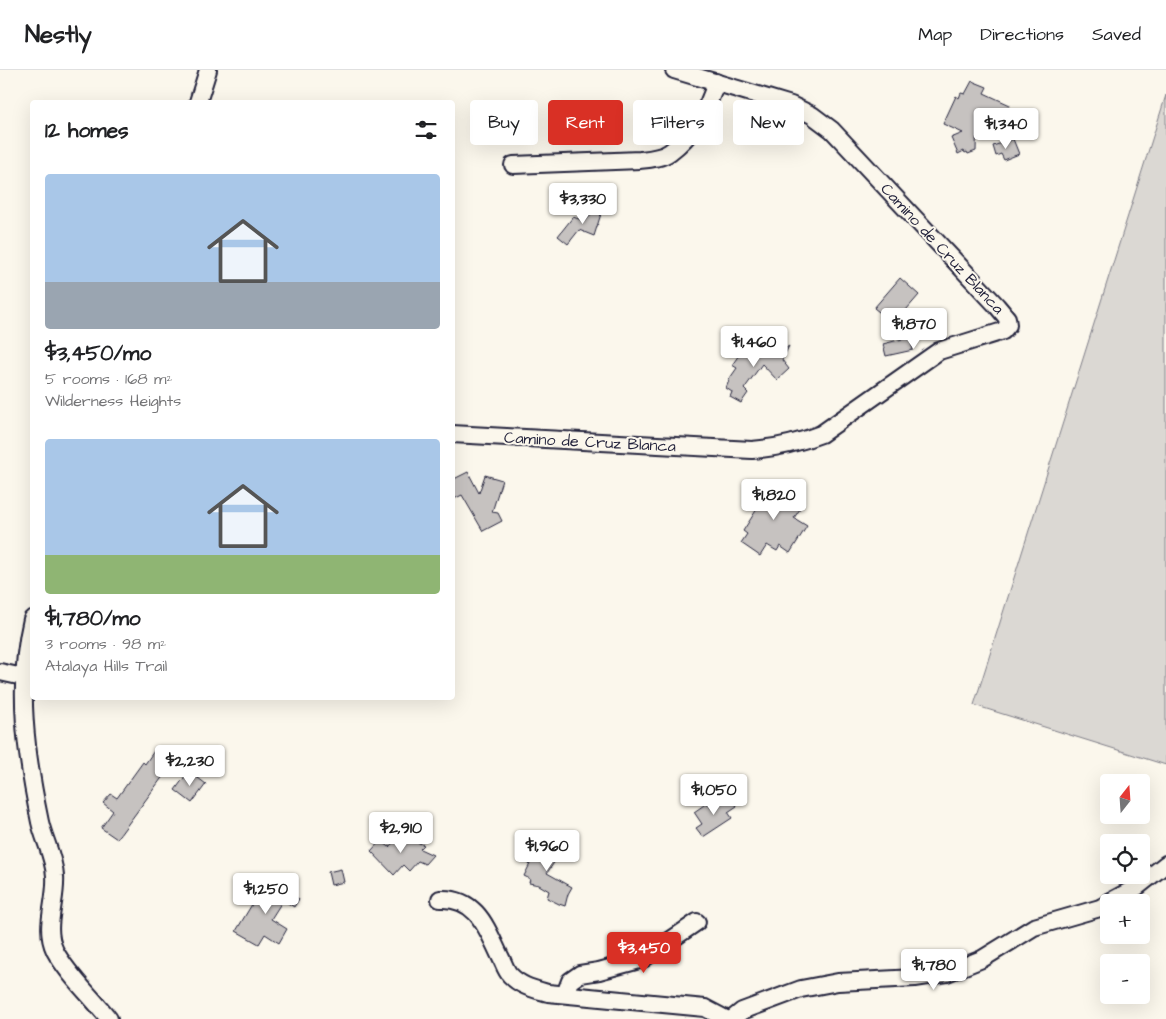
<!DOCTYPE html>
<meta charset="utf-8">
<style>
:root{--surface:#fff;--page:#f6f6f6;--text:#202124;--muted:#757577;--line:#e0e0e0;--accent:#d93025}
body{margin:0;font-family:"Architects Daughter",sans-serif;background:var(--page);color:var(--text);height:100vh;display:flex;flex-direction:column;font-size:19px;white-space:nowrap}
*{box-sizing:border-box;margin:0}
p{font-size:16px;color:var(--muted)}
.icon{flex:none;width:28px;height:28px;fill:none;stroke:currentColor;stroke-width:2;stroke-linecap:round;stroke-linejoin:round}
.map{position:relative;flex:1;overflow:hidden}
.details{position:absolute;left:30px;top:30px;width:425px;height:600px;display:flex;flex-direction:column;background:var(--surface);border-radius:5px;box-shadow:0 5px 20px #0002}
.details>*{flex:none}
.guide{position:absolute;left:470px;top:30px;width:475px;height:45px;display:flex;gap:10px}
.needle{width:32px;rotate:17deg}
.buttons{position:absolute;left:1100px;top:704px;display:grid;gap:10px}
.buttons a{display:grid;place-items:center;width:50px;height:50px;border-radius:5px;background:var(--surface);box-shadow:0 5px 20px #0002;font-size:25px}
.price{position:absolute;translate:-50% -42px;padding:0 11px;border-radius:5px;background:#fff;color:#222;font-size:16px;line-height:32px;filter:drop-shadow(0 1px 2px #0008)}
.price::after{content:'';position:absolute;left:50%;top:30px;width:15px;height:11px;margin-left:-8px;background:inherit;clip-path:polygon(0 0,100% 0,50% 100%)}
.price.active{background:var(--accent);color:#fff}
ul{padding:0;list-style:none}
li{display:grid;align-content:center;gap:10px;height:265px;padding:0 15px}
li span{display:grid;place-items:center;height:155px;border-radius:5px;color:#555}
li>.icon{margin-inline-start:auto}
span .icon{width:90px;height:90px;fill:#fffc;stroke-width:1}
li b{font-size:21px}
h2{display:flex;justify-content:space-between;align-items:center;height:60px;padding:0 15px;font-size:21px}
.tag{padding:0 18px;border-radius:5px;background:var(--surface);box-shadow:0 5px 20px #0002;font-size:18px;line-height:45px}
.tag.active{background:var(--accent);color:#fff}
header{display:flex;align-items:center;gap:30px;box-sizing:border-box;height:70px;padding:0 25px;background:var(--surface);border-bottom:1px solid var(--line)}
header strong{font-size:24px}
nav{display:flex;gap:28px;margin-inline-start:auto;font-size:18px}
.map>svg:first-child{display:block}
</style>
<header>
<strong>Nestly</strong>
<nav><a>Map</a><a>Directions</a><a>Saved</a></nav>
</header>
<div class="map">
<svg width="1166" height="949" viewBox="0 0 1166 949">
<rect width="100%" height="100%" fill="#fbf7ec"/>
<filter id="ink" filterUnits="userSpaceOnUse"><feTurbulence type="fractalNoise" baseFrequency=".02" numOctaves="2"/><feDisplacementMap in="SourceGraphic" scale="10" xChannelSelector="R" yChannelSelector="G"/><feConvolveMatrix kernelMatrix="1 2 1 2 8 2 1 2 1" color-interpolation-filters="sRGB"/></filter>
<g filter="url(#ink)">
<path fill="#dbd8d3" stroke="#7e7d87" d="M1166,25V695L974,635Z"/>
<g fill="#c6c2c0" stroke="#22223b">
<path d="M972,11L987,17L984,23L1010,35L1008,40L1015,44L1010,56L977,41L976,81L968,84L967,82L965,83L964,81L958,84L951,68L963,63L943,54L956,26L959,28L961,23L965,24Z"/>
<path d="M1013,69L1019,84L1004,90L1001,84L996,86L993,76Z"/>
<path d="M607,125L594,166L579,160L568,174L558,166L573,147L585,151Z"/>
<path d="M900,208L919,225L900,247L895,243L889,250L874,238Z"/>
<path d="M910,267L913,280L886,286L883,274Z"/>
<path d="M748,272L755,277L758,274L767,280L771,277L777,284L789,276L782,290L789,299L777,310L762,294L744,319L748,323L741,333L730,327L732,322L726,318L730,308L737,298L732,295Z"/>
<path d="M468,402L479,423L485,405L502,410L492,442L498,443L502,451L483,461L462,425L452,430V410Z"/>
<path d="M770,410L783,419L784,416L799,425L793,435L800,439L794,448L807,456L790,483L780,476L777,481L767,475L760,486L741,473L747,464L743,461L757,439L753,436Z"/>
<path d="M154,681L172,694L117,769L101,758L113,741L103,733L111,724L117,728L143,692L145,694Z"/>
<path d="M189,701L206,714L192,733L175,720Z"/>
<path d="M730,726L737,736L728,742L732,748L703,767L696,758L702,754L694,742L707,733L711,738Z"/>
<path d="M400,765L424,775L420,779L433,785L425,794L418,791L409,801L403,795L394,805L371,781L381,770L389,777Z"/>
<path d="M547,767L562,776L561,782L547,803L572,817L568,824L565,836L559,834L547,828L549,821L539,815L529,813L530,809L524,806L530,794L524,791L528,782L537,784Z"/>
<path d="M341,799L344,812L331,815L328,802Z"/>
<path d="M274,813L299,829L294,837L283,830L271,849L287,859L279,873L265,864L259,874L236,861L260,821L267,825Z"/>
</g>
<g fill="none" stroke-linecap="round" stroke-linejoin="round">
<g stroke="#22223b" stroke-width="20">
<g id="minor">
<path d="M198,32L208,0"/>
<path d="M513,95L640,90C650,89 662,88 670,82C693,65 708,39 716,12"/>
<path d="M452,364L752,380C776,378 798,373 821,364L939,281L1003,261L1008,255L1007,248L997,236L832,60L812,45L791,35L674,0"/>
<path d="M32,549C16,617 26,685 40,752C44,770 54,787 55,806C57,832 43,856 55,881C68,905 92,927 109,949"/>
<path d="M0,602L23,607"/>
<path d="M440,829C478,827 487,860 501,888C504,894 506,901 510,905C520,916 534,919 548,923L705,938L726,949"/>
<path d="M1109,832L1137,817L1166,794"/>
<path d="M565,924L570,911L580,904L599,901L643,889L697,852"/>
<path d="M732,949L742,941L801,919L838,912L915,908L947,903L982,889L1034,857L1100,838L1109,833"/>
</g>
</g>
<use href="#minor" stroke="#fbf7ec" stroke-width="16"/>
</g>
</g>
<g text-anchor="middle" stroke-width="4" stroke-linejoin="round" paint-order="stroke">
<g font-size="16" fill="#22223b" stroke="#fbf7ec">
<text transform="translate(943 178) rotate(47)" y="6">Camino de Cruz Blanca</text>
<text transform="translate(590 371) rotate(3)" y="6">Camino de Cruz Blanca</text>
</g>
</g>
</svg>
<div class="buttons">
<a><svg class="needle" viewBox="-14 -14 28 28"><path d="M0-13l5 13h-10z" fill="#e53935"/><path d="M0 13l5-13h-10z" fill="#757577"/></svg></a>
<a><svg class="icon" aria-label="locate" viewBox="0 0 24 24"><circle cx="12" cy="12" r="6"/><path d="M12 2v4M12 18v4M2 12h4M18 12h4"/></svg></a>
<a>+</a>
<a>−</a>
</div>
<b class="price" style="left:1006px;top:80px">$1,340</b>
<b class="price" style="left:583px;top:155px">$3,330</b>
<b class="price" style="left:914px;top:280px">$1,870</b>
<b class="price" style="left:754px;top:298px">$1,460</b>
<b class="price" style="left:774px;top:451px">$1,820</b>
<b class="price" style="left:190px;top:717px">$2,230</b>
<b class="price" style="left:714px;top:746px">$1,050</b>
<b class="price" style="left:401px;top:784px">$2,910</b>
<b class="price" style="left:547px;top:802px">$1,960</b>
<b class="price" style="left:266px;top:845px">$1,250</b>
<b class="price active" style="left:644px;top:904px">$3,450</b>
<b class="price" style="left:934px;top:921px">$1,780</b>
<div class="guide">
<a class="tag">Buy</a>
<a class="tag active">Rent</a>
<a class="tag">Filters</a>
<a class="tag">New</a>
</div>
<section class="details">
<h2>12 homes<svg class="icon" aria-label="filters" viewBox="0 0 24 24"><path d="M4 7h16M4 17h16"/><circle cx="9" cy="7" r="2"/><circle cx="15" cy="17" r="2"/></svg></h2>
<ul>
<li><span style="background:linear-gradient(#a9c7e8 70%,#9aa5b1 0)"><svg class="icon" aria-label="home" viewBox="0 0 24 24"><path d="M3 11l9-7 9 7M6 9v11h12V9"/></svg></span><div><b>$3,450/mo</b><p>5 rooms · 168 m²</p><p>Wilderness Heights</p></div></li>
<li><span style="background:linear-gradient(#a9c7e8 75%,#8fb573 0)"><svg class="icon" aria-label="home" viewBox="0 0 24 24"><path d="M3 11l9-7 9 7M6 9v11h12V9"/></svg></span><div><b>$1,780/mo</b><p>3 rooms · 98 m²</p><p>Atalaya Hills Trail</p></div></li>
</ul>
</section>
</div>
